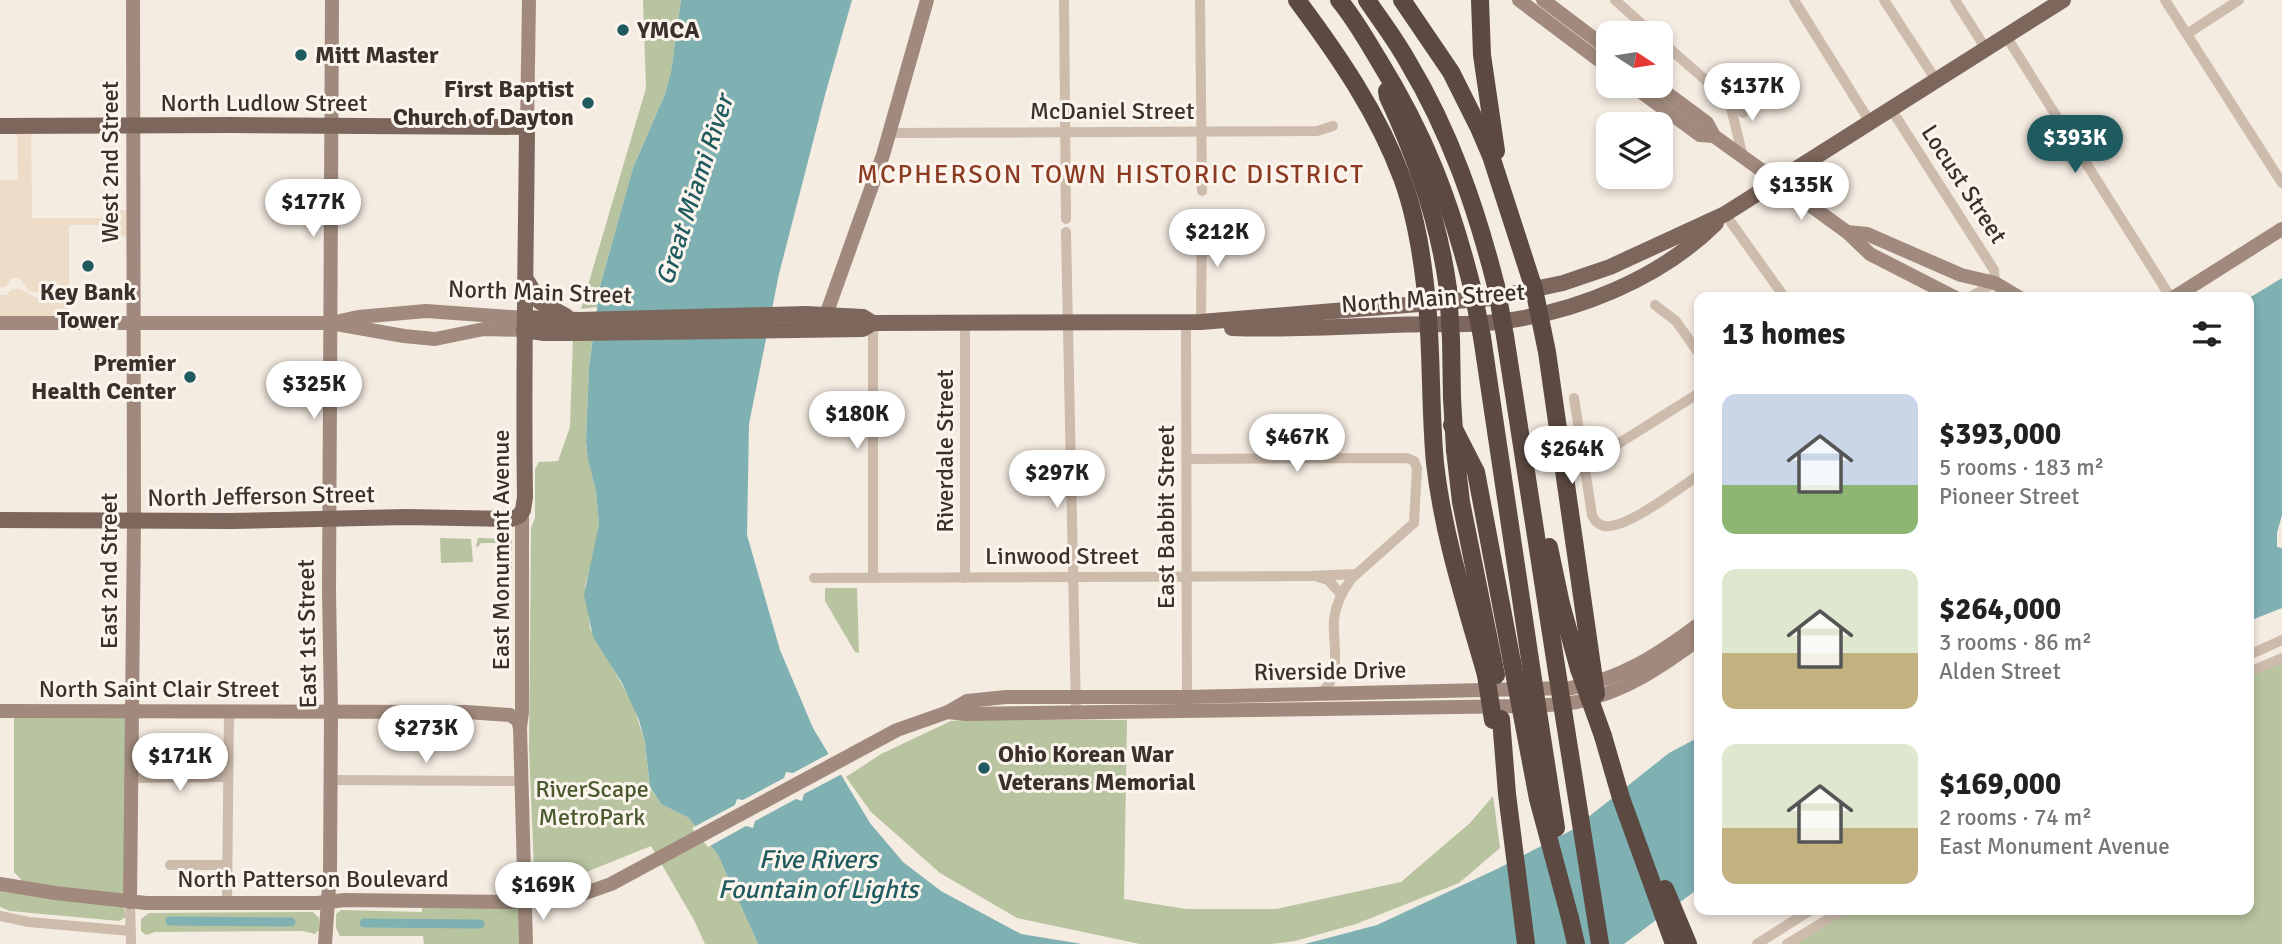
<!DOCTYPE html>
<meta charset="utf-8">
<style>
:root{--surface:#fff;--page:#f6f6f6;--text:#222;--muted:#767676;--accent:#1f5a5e}
body{margin:0;font-family:Signika,sans-serif;background:var(--page);color:var(--text);height:100vh;display:flex;flex-direction:column;font-size:26px;white-space:nowrap}
*{box-sizing:border-box;margin:0}
p{font-size:23px;color:var(--muted)}
.icon{flex:none;width:38px;height:38px;fill:none;stroke:currentColor;stroke-width:2;stroke-linecap:round;stroke-linejoin:round}
.map{position:relative;flex:1;overflow:hidden}
.details{position:absolute;left:1694px;top:292px;width:560px;height:623px;display:flex;flex-direction:column;background:var(--surface);border-radius:14px;box-shadow:0 4px 10px #0003}
.details>*{flex:none}
.needle{width:46px;rotate:102deg}
.buttons{position:absolute;left:1596px;top:21px;display:grid;gap:14px}
.buttons a{display:grid;place-items:center;width:77px;height:77px;border-radius:14px;background:var(--surface);box-shadow:0 4px 10px #0003;font-size:35px}
.price{position:absolute;translate:-50% -60px;padding:0 16px;border-radius:24px;background:#fff;color:#222;font-size:23px;line-height:46px;filter:drop-shadow(0 2px 4px #0008)}
.price::after{content:'';position:absolute;left:50%;top:42px;width:21px;height:16px;margin-left:-10px;background:inherit;clip-path:polygon(0 0,100% 0,50% 100%)}
.price.current{background:var(--accent);color:#fff}
ul{padding:0;list-style:none}
li{display:flex;align-items:center;gap:21px;height:175px;padding:0 28px}
li span{display:grid;place-items:center;flex:none;width:196px;height:140px;border-radius:14px;color:#555}
li>.icon{margin-inline-start:auto}
span .icon{width:84px;height:84px;fill:#fffc;stroke-width:1}
li b{font-size:30px}
h2{display:flex;justify-content:space-between;align-items:center;height:84px;padding:0 28px;font-size:30px}
.map>svg:first-child{display:block}
</style>
<div class="map">
<svg width="2282" height="944" viewBox="0 0 2282 944">
<rect width="100%" height="100%" fill="#f4ebe1"/>
<g fill="#b8c4a0">
<path d="M643,0H681L671,72L665,94L633,168L600,286L597,307L581,309L646,88Z"/>
<path d="M593,337L589,367L586,441L588,460L596,491L599,524L597,541L585,587L590,629L633,704L645,743L650,788L661,804L689,818L718,855L758,944H705L694,920L651,846L554,885L540,880L534,869L529,748L531,528L535,518V469L539,462L558,461L570,427L573,338Z"/>
<path d="M440,538L471,539L473,562L441,563Z"/>
<path d="M478,538L512,539V569L508,574L501,573V543H481L478,547L476,546Z"/>
<path d="M825,588H857L859,653L855,652L825,601Z"/>
<path d="M2282,658V944H1787L1843,910H2249V672Z"/>
<path d="M14,711L131,712L130,902L31,890L14,872Z"/>
<path d="M978,719L1127,720L1124,899L1186,909H1276L1401,882L1470,823L1493,796L1500,848L1459,883L1356,924L1295,941L1271,944H1140L1017,918L940,873L871,812L846,777L881,754L951,721Z"/>
<path d="M0,889L124,907L126,917L119,921L10,911L0,907Z"/>
<path d="M525,900L526,944H424L423,936H340L336,928V914L341,910L422,912V901Z"/>
<path d="M313,912L319,918V930L315,934L303,931L155,932L146,935L141,931V919L149,913Z"/>
</g>
<g fill="#ecdcc8">
<path d="M17,126H31L32,218H104L114,210H133L134,236L108,237L107,225H69V294H41L30,291L19,278H12L5,287H0V180H18Z"/>
<path d="M12,289H20L39,299L69,300V324L0,323V295H6Z"/>
</g>
<g fill="#7fb0b2">
<path d="M681,0H852L825,95L779,274L749,424L747,535L780,650L813,728L870,823L903,862L941,891L1021,934L1082,944H758L718,855L689,818L661,804L650,787L645,743L639,720L622,683L593,637L584,595L599,524L596,491L588,460L586,441L589,367L600,286L633,168L665,94L671,72Z"/>
<path d="M2282,278V515L2277,533V547L2282,548V608L2249,621V298Z"/>
<path d="M1699,737V888L1624,944H1305L1377,925L1497,869L1572,830L1669,753Z"/>
</g>
<path fill="#f4ebe1" d="M832,752L844,773L804,794L802,801L796,799L755,821L753,828L746,826L708,847L692,828L735,805L737,799L743,800L784,778L786,772L793,773Z"/>
<g fill="none" stroke-linecap="round" stroke-linejoin="round">
<g stroke="#7fb0b2" stroke-width="9">
<path d="M170,921L291,922"/>
<path d="M364,923L480,924"/>
</g>
<g stroke="#cdbbac" stroke-width="10">
<path d="M1064,0L1066,219"/>
<path d="M1200,0L1202,191"/>
<path d="M1615,0L1652,33"/>
<path d="M1794,0L1870,122"/>
<path d="M1884,0L1936,80"/>
<path d="M1955,0L1986,49"/>
<path d="M2165,0L2282,183"/>
<path d="M2187,34L2239,0"/>
<path d="M2006,36L2171,298"/>
<path d="M1661,41L1743,113"/>
<path d="M1730,104L1743,157"/>
<path d="M1891,109L1994,270L1995,283L1968,298"/>
<path d="M890,133L1317,131L1333,126"/>
<path d="M1725,214L1785,298"/>
<path d="M1066,232L1076,712"/>
<path d="M1655,305L1676,321L1699,354"/>
<path d="M1186,322L1187,701"/>
<path d="M1201,322L1202,216"/>
<path d="M965,324V578"/>
<path d="M1574,398L1592,515C1595,521 1597,524 1604,526C1626,530 1679,488 1699,475"/>
<path d="M1583,456L1593,457L1602,454L1699,393"/>
<path d="M1187,459L1407,458L1414,461L1417,468L1414,523L1352,578C1342,591 1336,603 1334,619C1332,644 1344,677 1320,693"/>
<path d="M1318,577L1328,580L1341,594"/>
<path d="M814,578L1310,576L1356,574"/>
<path d="M873,578V323"/>
<path d="M2249,655L2282,640"/>
<path d="M2249,672L2282,658"/>
<path d="M131,778L228,777"/>
<path d="M330,780L522,781"/>
<path d="M170,865H227"/>
<path d="M130,902L131,944"/>
<path d="M227,902L229,711"/>
<path d="M0,916L29,922L131,931"/>
<path d="M1757,944L1811,910"/>
<path d="M1787,944L1843,910"/>
</g>
<g stroke="#a18a7d" stroke-width="14">
<path d="M1519,0L1608,67"/>
<path d="M1543,0L1608,49"/>
<path d="M1633,86L1700,135L1714,136"/>
<path d="M1657,86L1707,123L1714,136L1847,232L1870,254L1956,298"/>
<path d="M527,127L529,0"/>
<path d="M1847,232L1867,234L1961,275L1995,283L2020,298"/>
<path d="M2173,298L2282,229"/>
<path d="M0,323H331L358,317L426,311L525,318"/>
<path d="M336,324L404,336L435,339L484,329L524,330"/>
<path d="M826,326V315L883,155L927,0"/>
<path d="M522,514V712L520,728L526,944"/>
<path d="M0,711L466,712L510,715L518,720L520,728"/>
<path d="M948,712L966,714L1528,706C1544,705 1561,705 1577,702C1624,692 1662,667 1699,639"/>
<path d="M0,884L55,893L146,903H317L345,900L510,902L551,899L580,895L611,884L897,730L948,712L967,701L1006,697H1188L1571,688C1621,679 1659,654 1699,624"/>
<path d="M130,902L134,520L133,0"/>
<path d="M325,944L330,872L331,712L329,590L332,0"/>
</g>
<g stroke="#7d675c" stroke-width="16">
<path d="M0,126L232,125L527,127C526,250 523,373 525,497L523,510L519,516L511,519L406,517L231,521L0,520"/>
<path d="M527,281L540,302L566,316"/>
<path d="M525,318L579,320L806,314L863,317L873,323L1201,322L1492,298L1563,283L1610,267L1725,214L2063,0"/>
<path d="M1232,328C1285,330 1338,327 1391,325C1426,323 1462,326 1497,322C1575,313 1660,279 1716,223"/>
<path d="M524,330L544,333H576L863,329L873,323"/>
</g>
<g stroke="#5c4a42" stroke-width="18">
<path d="M1297,0C1338,55 1378,113 1402,178C1417,218 1423,262 1427,303C1432,356 1430,410 1435,463C1443,535 1466,605 1486,675"/>
<path d="M1339,0C1354,18 1366,39 1378,59C1425,135 1450,200 1472,287"/>
<path d="M1367,0C1381,21 1396,40 1408,62C1450,132 1476,207 1496,286"/>
<path d="M1402,0L1451,72L1479,128L1491,156L1534,289L1547,352L1592,666"/>
<path d="M1480,0L1482,55L1496,151"/>
<path d="M1387,91L1388,97C1417,159 1439,221 1448,289"/>
<path d="M1505,336L1557,672"/>
<path d="M1482,337L1532,673"/>
<path d="M1451,339L1452,398"/>
<path d="M1452,425L1476,472L1512,662"/>
<path d="M1455,450L1461,502L1496,675"/>
<path d="M1549,547L1561,604L1579,669"/>
<path d="M1501,719L1507,794L1526,944"/>
<path d="M1603,736L1621,798L1674,944"/>
<path d="M1665,889L1688,944"/>
<path d="M1570,918L1576,944"/>
</g>
<g stroke="#5c4a42" stroke-width="18">
<path d="M1496,286L1505,336"/>
<path d="M1472,287L1482,337"/>
<path d="M1448,289L1451,339"/>
<path d="M1452,398L1455,450"/>
<path d="M1512,662L1538,799L1570,918"/>
<path d="M1592,666L1596,694"/>
<path d="M1579,669L1603,736"/>
<path d="M1557,672L1600,944"/>
<path d="M1532,673L1556,828"/>
<path d="M1486,675L1493,720"/>
</g>
</g>
<g fill="#1f5a5e" stroke="#fbf5ee" stroke-width="2.5">
<circle cx="623" cy="30" r="7"/>
<circle cx="301" cy="55" r="7"/>
<circle cx="588" cy="103" r="7"/>
<circle cx="88" cy="266" r="7"/>
<circle cx="190" cy="377" r="7"/>
<circle cx="984" cy="768" r="7"/>
</g>
<g text-anchor="middle" stroke-width="6" stroke-linejoin="round" paint-order="stroke">
<g font-size="24" font-weight="bold" fill="#3b302b" stroke="#fbf5ee" text-anchor="start">
<text x="637" y="38">YMCA</text>
<text x="315" y="63">Mitt Master</text>
<text x="574" y="97" text-anchor="end">First Baptist<tspan x="574" dy="28">Church of Dayton</tspan></text>
<text x="88" y="300" text-anchor="middle">Key Bank<tspan x="88" dy="28">Tower</tspan></text>
<text x="176" y="371" text-anchor="end">Premier<tspan x="176" dy="28">Health Center</tspan></text>
<text x="998" y="762">Ohio Korean War<tspan x="998" dy="28">Veterans Memorial</tspan></text>
</g>
<g font-size="24" fill="#3b302b" stroke="#fbf5ee">
<text x="264" y="111">North Ludlow Street</text>
<text x="1112" y="119">McDaniel Street</text>
<text transform="translate(110 162) rotate(-90)" y="8">West 2nd Street</text>
<text transform="translate(1964 184) rotate(57)" y="8">Locust Street</text>
<text transform="translate(540 292) rotate(2)" y="8">North Main Street</text>
<text transform="translate(1433 298) rotate(-4)" y="8">North Main Street</text>
<text transform="translate(945 451) rotate(-90)" y="8">Riverdale Street</text>
<text transform="translate(261 496) rotate(-1)" y="8">North Jefferson Street</text>
<text transform="translate(1166 517) rotate(-90)" y="8">East Babbit Street</text>
<text transform="translate(501 550) rotate(-90)" y="8">East Monument Avenue</text>
<text x="1062" y="564">Linwood Street</text>
<text transform="translate(109 571) rotate(-90)" y="8">East 2nd Street</text>
<text transform="translate(307 634) rotate(-91)" y="8">East 1st Street</text>
<text transform="translate(1330 671) rotate(-1)" y="8">Riverside Drive</text>
<text x="159" y="697">North Saint Clair Street</text>
<text x="313" y="887">North Patterson Boulevard</text>
</g>
<g font-size="24" fill="#4a5a2e" stroke="#fbf5ee">
<text x="592" y="797">RiverScape<tspan x="592" dy="28">MetroPark</tspan></text>
</g>
<g font-size="26" letter-spacing="2" fill="#8c3b22" stroke="#fbf5ee">
<text x="1111" y="183">MCPHERSON TOWN HISTORIC DISTRICT</text>
</g>
<g font-size="26" font-style="italic" fill="#1f5a5e" stroke="#fbf5ee">
<text transform="translate(694 190) rotate(-72)" y="9">Great Miami River</text>
<text x="818" y="868">Five Rivers<tspan x="818" dy="30">Fountain of Lights</tspan></text>
</g>
</g>
</svg>
<div class="buttons">
<a><svg class="needle" viewBox="-14 -14 28 28"><path d="M0-13l5 13h-10z" fill="#e53935"/><path d="M0 13l5-13h-10z" fill="#767676"/></svg></a>
<a><svg class="icon" aria-label="layers" viewBox="0 0 24 24"><path d="M12 4l9 5-9 5-9-5zM3 14l9 5 9-5"/></svg></a>
</div>
<b class="price" style="left:1752px;top:123px">$137K</b>
<b class="price current" style="left:2075px;top:175px">$393K</b>
<b class="price" style="left:1801px;top:222px">$135K</b>
<b class="price" style="left:313px;top:239px">$177K</b>
<b class="price" style="left:1217px;top:269px">$212K</b>
<b class="price" style="left:314px;top:421px">$325K</b>
<b class="price" style="left:857px;top:451px">$180K</b>
<b class="price" style="left:1297px;top:474px">$467K</b>
<b class="price" style="left:1572px;top:486px">$264K</b>
<b class="price" style="left:1057px;top:510px">$297K</b>
<b class="price" style="left:426px;top:765px">$273K</b>
<b class="price" style="left:180px;top:793px">$171K</b>
<b class="price" style="left:543px;top:922px">$169K</b>
<section class="details">
<h2>13 homes<svg class="icon" aria-label="filters" viewBox="0 0 24 24"><path d="M4 7h16M4 17h16"/><circle cx="9" cy="7" r="2"/><circle cx="15" cy="17" r="2"/></svg></h2>
<ul>
<li><span style="background:linear-gradient(#c9d6e8 65%,#8fb573 0)"><svg class="icon" aria-label="home" viewBox="0 0 24 24"><path d="M3 11l9-7 9 7M6 9v11h12V9"/></svg></span><div><b>$393,000</b><p>5 rooms · 183 m²</p><p>Pioneer Street</p></div></li>
<li><span style="background:linear-gradient(#dfe7d0 60%,#c2b280 0)"><svg class="icon" aria-label="home" viewBox="0 0 24 24"><path d="M3 11l9-7 9 7M6 9v11h12V9"/></svg></span><div><b>$264,000</b><p>3 rooms · 86 m²</p><p>Alden Street</p></div></li>
<li><span style="background:linear-gradient(#dfe7d0 60%,#c2b280 0)"><svg class="icon" aria-label="home" viewBox="0 0 24 24"><path d="M3 11l9-7 9 7M6 9v11h12V9"/></svg></span><div><b>$169,000</b><p>2 rooms · 74 m²</p><p>East Monument Avenue</p></div></li>
</ul>
</section>
</div>
